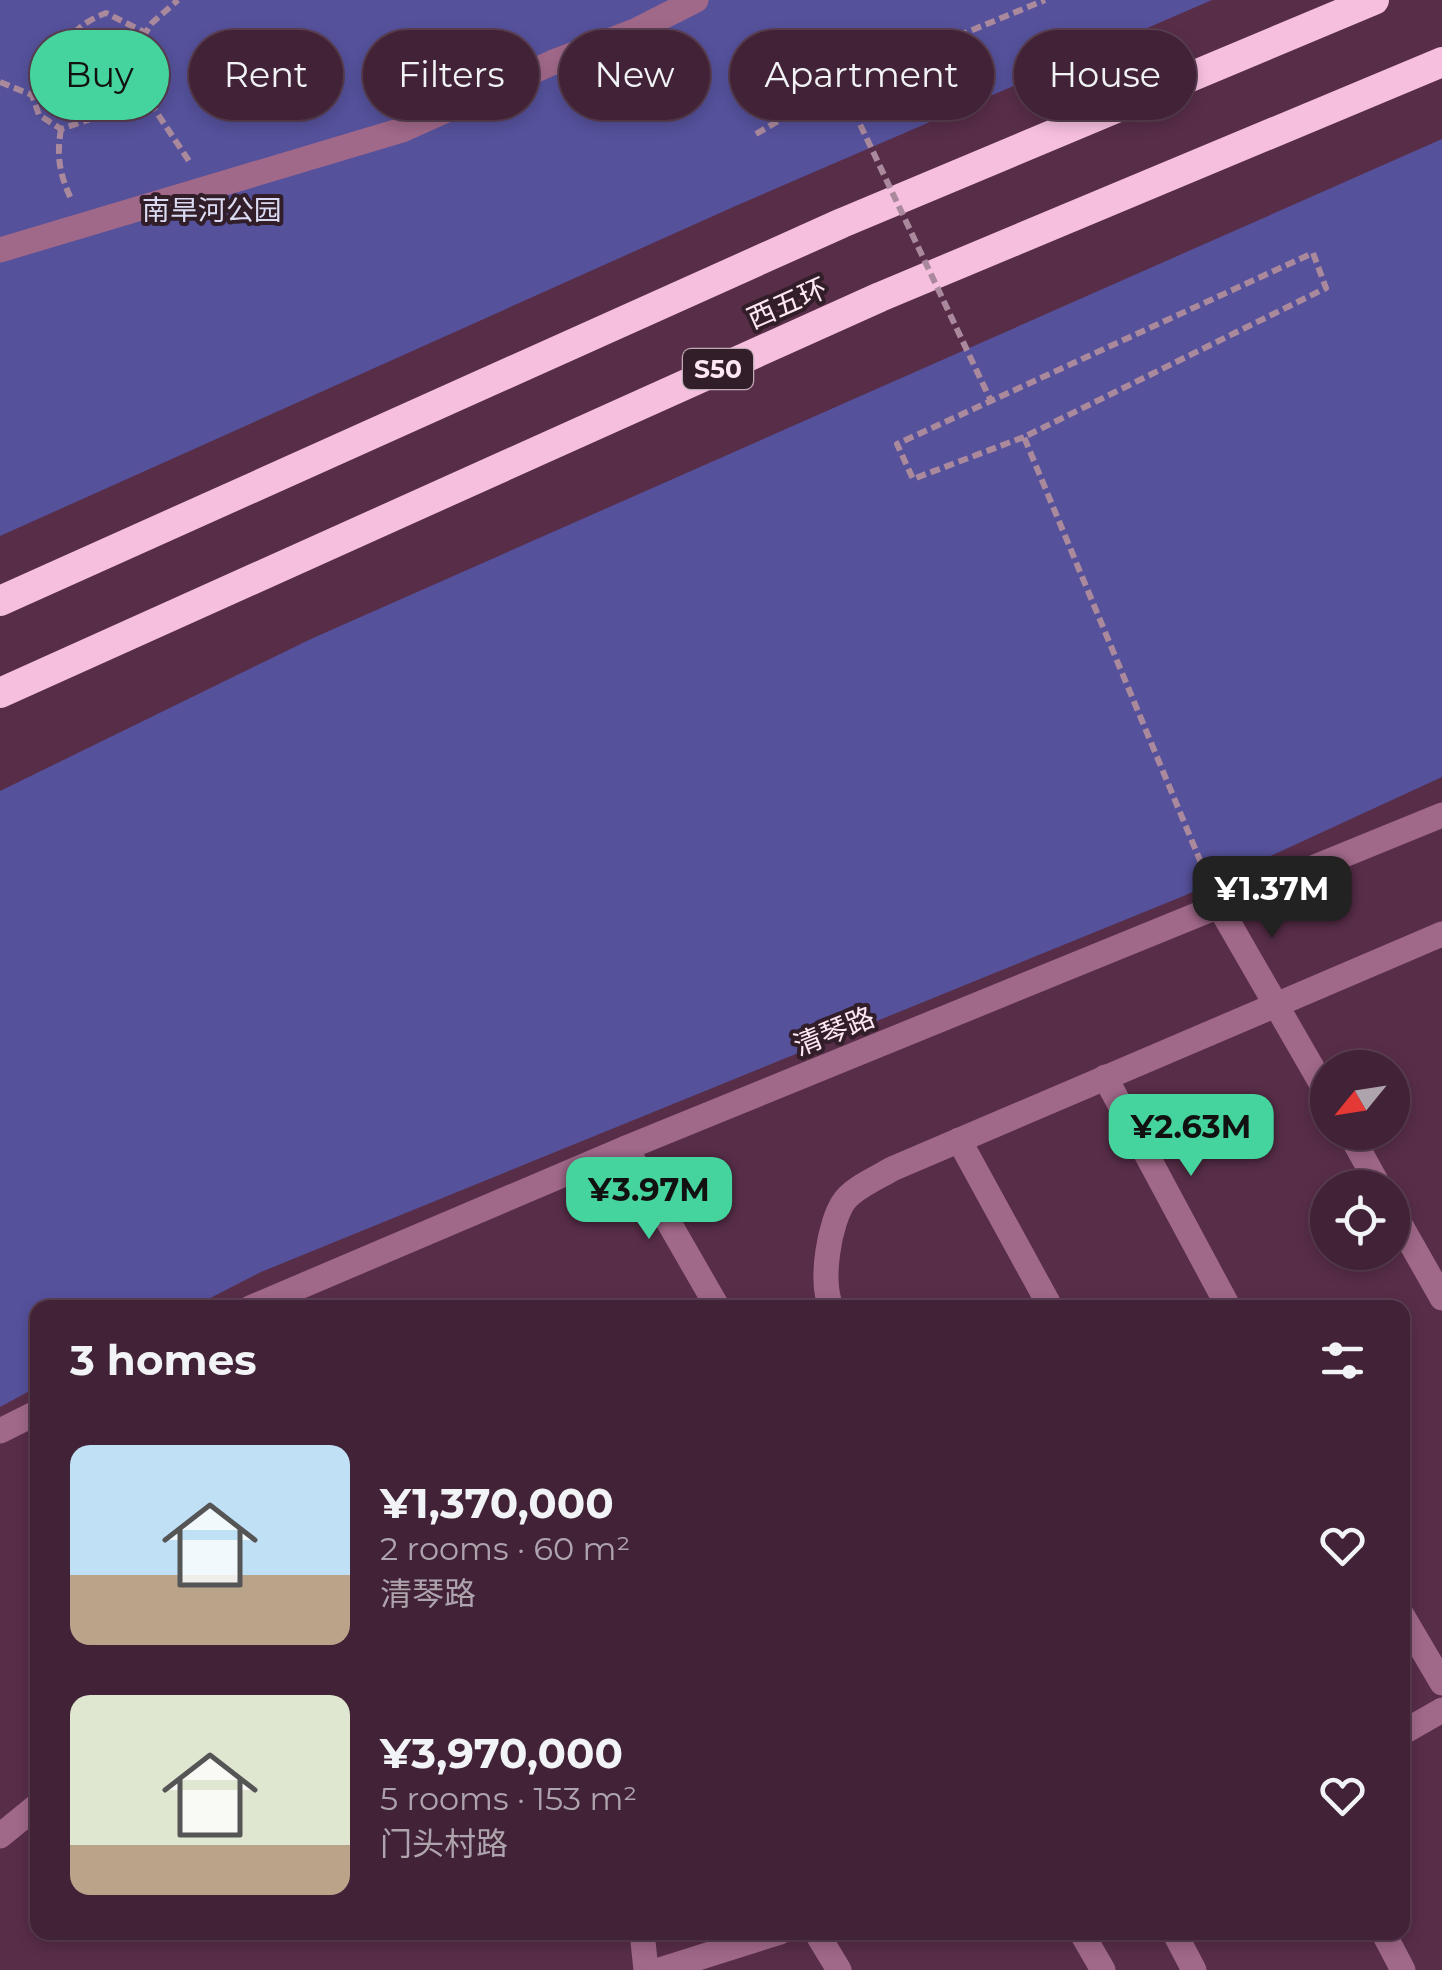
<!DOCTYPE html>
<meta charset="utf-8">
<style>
:root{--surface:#422236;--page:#492a3e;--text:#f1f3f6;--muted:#aea4ad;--line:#5a3f51;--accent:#46d49e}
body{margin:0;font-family:Montserrat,"Noto Sans SC",sans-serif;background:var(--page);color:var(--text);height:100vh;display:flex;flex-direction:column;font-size:38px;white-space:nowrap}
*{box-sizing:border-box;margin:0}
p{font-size:32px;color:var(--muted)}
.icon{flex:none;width:55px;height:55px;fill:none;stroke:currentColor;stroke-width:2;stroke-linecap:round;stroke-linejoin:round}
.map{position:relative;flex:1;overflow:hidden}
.panel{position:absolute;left:30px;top:1300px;width:1380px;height:640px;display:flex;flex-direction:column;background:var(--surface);border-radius:20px;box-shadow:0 5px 15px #0003,0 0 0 2px var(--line)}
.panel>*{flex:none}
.banner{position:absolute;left:30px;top:30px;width:1382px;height:90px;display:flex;gap:20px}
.needle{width:65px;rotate:240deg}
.fabs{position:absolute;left:1310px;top:1050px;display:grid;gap:20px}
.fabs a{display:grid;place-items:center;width:100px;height:100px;border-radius:50%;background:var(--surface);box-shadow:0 5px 15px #0003,0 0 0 2px var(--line);font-size:50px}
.price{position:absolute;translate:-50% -85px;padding:0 22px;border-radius:20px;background:var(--accent);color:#111;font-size:32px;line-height:65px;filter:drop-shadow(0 2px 5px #0008)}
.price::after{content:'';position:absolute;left:50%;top:60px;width:30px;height:22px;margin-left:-15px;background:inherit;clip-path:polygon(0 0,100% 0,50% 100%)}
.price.selected{background:#222;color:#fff}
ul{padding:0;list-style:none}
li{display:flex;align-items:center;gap:30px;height:250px;padding:0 40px}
li span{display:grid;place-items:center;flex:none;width:280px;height:200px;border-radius:20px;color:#555}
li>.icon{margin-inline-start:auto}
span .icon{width:120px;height:120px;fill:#fffc;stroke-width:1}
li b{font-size:42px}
h2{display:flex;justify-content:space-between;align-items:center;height:120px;padding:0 40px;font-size:42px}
.pill{padding:0 35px;border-radius:45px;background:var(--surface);box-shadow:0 5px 15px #0003,0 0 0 2px var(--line);font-size:35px;line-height:90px}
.pill.selected{background:var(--accent);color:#111}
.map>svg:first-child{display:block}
</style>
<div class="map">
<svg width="1442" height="1970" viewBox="0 0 1442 1970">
<rect width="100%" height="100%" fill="#582d48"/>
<g fill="#55519b">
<path d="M0,0H1212L731,208L0,536Z"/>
<path d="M1442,139V777L1186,895L261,1272L193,1307L38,1308L37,1387L0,1407V791L313,638Z"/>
</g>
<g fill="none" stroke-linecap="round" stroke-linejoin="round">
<g stroke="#aa899d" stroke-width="6" stroke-dasharray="10 5" stroke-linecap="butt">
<path d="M125,65L191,164"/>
<path d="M0,82L32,95L39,115L61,129L88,120L152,23L178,0"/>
<path d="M33,94L39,91C62,56 63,29 106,13L146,33"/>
<path d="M61,129C56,158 60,175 72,201"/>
<path d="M756,134L841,84L1045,0"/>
<path d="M1024,437L913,479L897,444L1313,253L1326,288L1024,437L1209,882"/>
</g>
<g stroke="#a06889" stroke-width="25">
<path d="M0,250L402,130L556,61L635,31L696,0"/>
<path d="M1219,906L1328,1095"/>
<path d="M1105,1077L1229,1308"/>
<path d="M1349,1132L1380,1188"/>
<path d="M959,1140L1051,1308"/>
<path d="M626,1148L718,1308"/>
<path d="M1392,1210L1442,1298"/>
<path d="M250,1308L626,1148L1442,815"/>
<path d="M832,1308C819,1285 829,1221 845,1200C855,1187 879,1177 892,1169L1442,934"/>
<path d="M0,1431L38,1412"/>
<path d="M1402,1615L1442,1683"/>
<path d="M1402,1733L1442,1710"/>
<path d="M0,1836L38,1805"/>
<path d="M642,1932L646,1970"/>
<path d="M816,1932L839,1970"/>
<path d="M1081,1932L1103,1970"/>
<path d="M1174,1932L1194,1970"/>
<path d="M1383,1932L1403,1970"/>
<path d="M660,1970L780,1932"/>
</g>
<g stroke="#f6bfde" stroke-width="30">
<path d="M0,601L842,223L1374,0"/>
<path d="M0,693L880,297L1442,62"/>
</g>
<path stroke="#aa899d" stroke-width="6" stroke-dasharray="10 5" stroke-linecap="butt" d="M841,84L991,401"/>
</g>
<g text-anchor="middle" stroke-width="8" stroke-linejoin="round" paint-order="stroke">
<rect fill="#321e29" stroke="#c1abb6" stroke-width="2.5" x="683" y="349" width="70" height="40" rx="8"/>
<g font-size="25" font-weight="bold" fill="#fee7f3">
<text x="718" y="378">S50</text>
</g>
<g font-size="28" fill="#dadbf2" stroke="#321e29">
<text x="212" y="220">南旱河公园</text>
</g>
<g font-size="28" fill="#fee7f3" stroke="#321e29">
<text transform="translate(787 303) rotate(-24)" y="10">西五环</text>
<text transform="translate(834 1031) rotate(-22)" y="10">清琴路</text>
</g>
</g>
</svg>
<div class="fabs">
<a><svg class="needle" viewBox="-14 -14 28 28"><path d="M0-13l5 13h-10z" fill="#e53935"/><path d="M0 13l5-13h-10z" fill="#aea4ad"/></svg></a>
<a><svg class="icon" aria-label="locate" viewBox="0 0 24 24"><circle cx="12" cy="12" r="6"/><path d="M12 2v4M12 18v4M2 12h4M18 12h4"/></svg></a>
</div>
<b class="price selected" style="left:1272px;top:941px">¥1.37M</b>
<b class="price" style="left:1191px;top:1179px">¥2.63M</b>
<b class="price" style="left:649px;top:1242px">¥3.97M</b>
<div class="banner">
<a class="pill selected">Buy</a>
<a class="pill">Rent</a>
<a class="pill">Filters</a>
<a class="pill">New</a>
<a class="pill">Apartment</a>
<a class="pill">House</a>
</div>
<section class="panel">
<h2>3 homes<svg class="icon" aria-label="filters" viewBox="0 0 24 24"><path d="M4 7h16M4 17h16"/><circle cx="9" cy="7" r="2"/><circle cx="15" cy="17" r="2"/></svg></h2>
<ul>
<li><span style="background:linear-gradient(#bfe0f5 65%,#b9a48a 0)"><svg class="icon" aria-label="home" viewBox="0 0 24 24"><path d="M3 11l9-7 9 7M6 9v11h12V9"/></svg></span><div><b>¥1,370,000</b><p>2 rooms · 60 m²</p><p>清琴路</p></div><svg class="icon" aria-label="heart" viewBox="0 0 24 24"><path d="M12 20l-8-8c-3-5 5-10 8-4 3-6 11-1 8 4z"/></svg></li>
<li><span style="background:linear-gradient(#dfe7d0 75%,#b9a48a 0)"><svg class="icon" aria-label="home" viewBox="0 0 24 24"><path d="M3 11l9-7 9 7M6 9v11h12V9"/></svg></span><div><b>¥3,970,000</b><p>5 rooms · 153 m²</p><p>门头村路</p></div><svg class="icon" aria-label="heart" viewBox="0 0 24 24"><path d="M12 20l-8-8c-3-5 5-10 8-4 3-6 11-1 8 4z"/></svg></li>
</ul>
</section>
</div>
